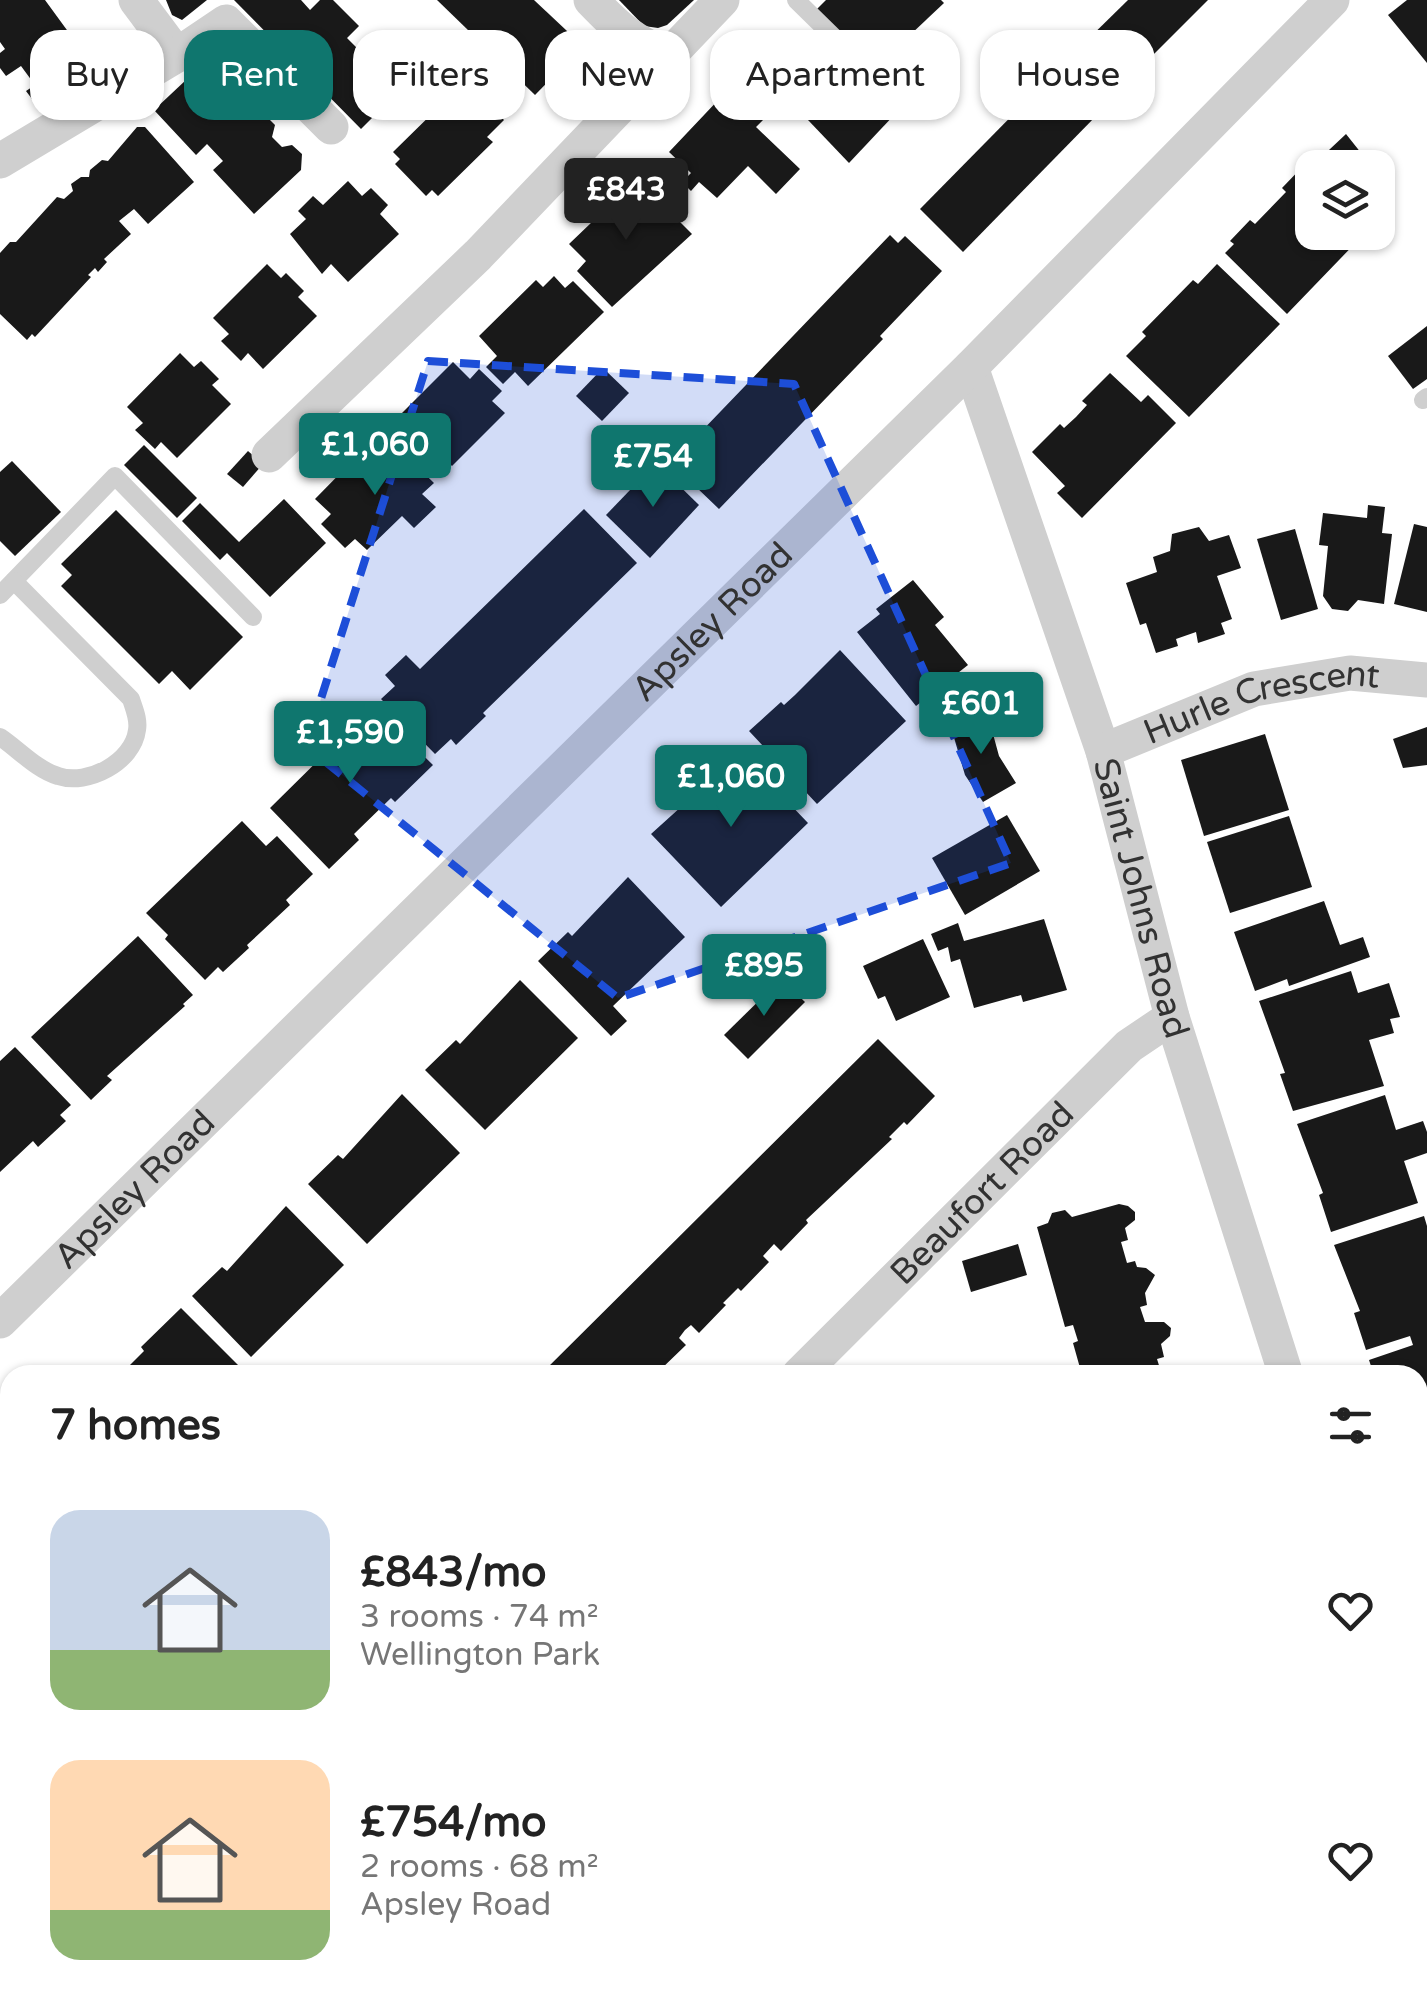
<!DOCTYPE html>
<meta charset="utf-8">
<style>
:root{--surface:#fff;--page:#f2f2f2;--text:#222;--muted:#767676;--accent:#0f766e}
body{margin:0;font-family:"Varela Round",sans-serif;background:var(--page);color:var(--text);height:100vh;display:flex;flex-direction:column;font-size:38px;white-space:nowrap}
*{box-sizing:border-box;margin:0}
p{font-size:32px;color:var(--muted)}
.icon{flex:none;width:55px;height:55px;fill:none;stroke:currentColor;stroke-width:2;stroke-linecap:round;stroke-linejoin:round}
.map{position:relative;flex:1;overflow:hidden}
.sheet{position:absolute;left:0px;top:1365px;width:1428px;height:640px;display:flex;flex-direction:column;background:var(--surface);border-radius:30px 30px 0 0;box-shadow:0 2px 8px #0004}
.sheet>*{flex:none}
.banner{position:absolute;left:30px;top:30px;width:1368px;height:90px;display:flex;gap:20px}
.fabs{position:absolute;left:1295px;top:150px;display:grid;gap:20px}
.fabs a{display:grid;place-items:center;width:100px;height:100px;border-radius:20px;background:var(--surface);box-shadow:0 2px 8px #0004;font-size:50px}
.price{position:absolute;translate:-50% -85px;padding:0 22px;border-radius:10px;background:var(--accent);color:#fff;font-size:32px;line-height:65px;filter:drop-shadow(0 2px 5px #0008)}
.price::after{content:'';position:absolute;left:50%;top:60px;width:30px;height:22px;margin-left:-15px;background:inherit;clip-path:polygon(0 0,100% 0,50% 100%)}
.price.selected{background:#222;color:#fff}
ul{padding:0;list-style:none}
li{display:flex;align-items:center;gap:30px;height:250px;padding:0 50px}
li span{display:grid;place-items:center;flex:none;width:280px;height:200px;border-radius:30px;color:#555}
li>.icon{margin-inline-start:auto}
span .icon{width:120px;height:120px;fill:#fffc;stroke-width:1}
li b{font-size:42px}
h2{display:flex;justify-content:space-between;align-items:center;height:120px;padding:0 50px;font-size:42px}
.chip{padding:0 35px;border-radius:30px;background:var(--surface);box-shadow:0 2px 8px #0004;font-size:35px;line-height:90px}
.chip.selected{background:var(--accent);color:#fff}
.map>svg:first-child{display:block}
</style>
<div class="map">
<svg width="1427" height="2005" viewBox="0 0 1427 2005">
<rect width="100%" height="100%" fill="#fff"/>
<path fill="#e3e8dc" d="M254,1995H507L515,2005H262Z"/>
<g fill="#191919">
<path d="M0,0H45L91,63L35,103L26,91L35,85L21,66L6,76L0,68V53L5,49L0,42Z"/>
<path d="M166,0H207L182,20L172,15Z"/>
<path d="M234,0H301L310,10L320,0H333L359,26L347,38L362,53L374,41L411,79L361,129Z"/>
<path d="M437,0H534L583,46L535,95Z"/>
<path d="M619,0H694L667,25L658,28L644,26Z"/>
<path d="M826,0H941L944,3L874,69L817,9Z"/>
<path d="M1128,0H1208L1113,95L1073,54Z"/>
<path d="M1407,0H1427V63L1388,15Z"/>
<path d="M203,64L209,71L220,70L227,78L225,88L237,100L248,99L257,108L254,120L267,117L275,125L272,137L282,147L292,145L302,154L301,170L254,214L213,170L223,161L207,144L196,155L154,110Z"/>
<path d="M853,72L896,113L849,163L808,120Z"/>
<path d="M1055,72L1098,114L963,252L920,209Z"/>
<path d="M476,91L504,120L487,137L493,142L438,196L432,190L426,196L395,164L400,159L393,152L448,98L459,108Z"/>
<path d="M722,96L744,117L752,110L763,120L756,127L800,169L776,194L748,166L717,198L699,182L691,191L682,182L691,173L669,152Z"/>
<path d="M137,127H145L194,182L148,224L134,209L119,221L131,234L104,259L107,262L98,272L95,268L88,275L91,277L35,337L32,334L27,340L0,314V253L10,242H16L57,197L64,199L73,191L71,184L81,177H89L90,170L102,160L108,161Z"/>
<path d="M1346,134L1373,168H1312V232H1366L1287,314L1225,253L1234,244L1230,241L1250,220L1255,224L1286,192L1282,188L1308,161L1312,166Z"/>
<path d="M348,181L362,196L371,188L388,205L380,214L399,234L348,282L331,264L322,274L290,234L306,219L298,211L313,196L323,205Z"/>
<path d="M620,186L637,204L650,192L692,234L612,307L577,271L586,261L569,244L592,222L588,218Z"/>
<path d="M890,235L898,243L905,236L942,271L880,336L883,339L719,509L671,463Z"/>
<path d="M267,264L281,278L286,273L304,291L298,297L317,316L263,369L248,353L241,361L221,341L229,334L213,318Z"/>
<path d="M1217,264L1280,324L1189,417L1126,356L1146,336L1142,332L1193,280L1198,284Z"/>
<path d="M554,276L565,288L573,281L604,312L528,386L515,372L503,384L486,367L497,356L479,336L536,280L543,287Z"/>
<path d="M1427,326V379L1413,389L1388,356Z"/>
<path d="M180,353L194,367L201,361L219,379L212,385L231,404L177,458L161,442L155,449L135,430L143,423L127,407Z"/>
<path d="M453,362L470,379L479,369L502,391L492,401L505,413L452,466L440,454L431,464L407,440L416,430L400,415Z"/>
<path d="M603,368L629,393L602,421L576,396Z"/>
<path d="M1110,373L1141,402L1148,395L1176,423L1082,518L1057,493L1065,486L1032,452L1060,424L1064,428L1076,417L1087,405L1082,401Z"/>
<path d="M144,445L197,498L177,518L124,465Z"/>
<path d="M367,446L385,463L399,449L434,483L422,494L436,507L414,528L402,516L367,550L355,539L345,548L321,524L331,514L315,499Z"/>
<path d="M248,451L263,464L243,487L227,474Z"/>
<path d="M12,461L61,512L15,556L0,541V472Z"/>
<path d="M656,463L699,505L650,558L606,515Z"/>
<path d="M284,499L326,543L270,597L227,553L220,560L182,521L200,503L239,542Z"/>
<path d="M1368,505L1385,507L1382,533L1392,534L1384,604L1358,600L1348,611L1332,609L1323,596L1328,546L1319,545L1323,513L1367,518Z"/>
<path d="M584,509L637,563L483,713L486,716L456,745L451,739L435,754L381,699L395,686L385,675L406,655L420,669Z"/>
<path d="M116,510L243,637L190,690L172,671L159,684L61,586L72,575L61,564Z"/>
<path d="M1414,524L1427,527V612L1394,604Z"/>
<path d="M1199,527L1209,541L1229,535L1241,568L1217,576L1232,619L1221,623L1225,634L1198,643L1196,632L1176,639L1178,646L1156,653L1146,623L1140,625L1126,583L1157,572L1153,557L1170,551L1172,534Z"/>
<path d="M1295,529L1318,609L1281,620L1257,539Z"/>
<path d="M913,580L944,617L935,625L968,665L916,706L857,632L880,614L876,609Z"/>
<path d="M840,650L906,721L817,804L749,731L781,702L784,705L795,695Z"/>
<path d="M375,708L433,765L395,802L391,798L354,834L359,840L329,869L270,808L348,731L345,728L359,715L363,720Z"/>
<path d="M987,712L999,756L1016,783L983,802L965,775L950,724Z"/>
<path d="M1427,727V765L1403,768L1393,739Z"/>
<path d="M1265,734L1289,810L1204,836L1181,760Z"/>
<path d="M740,752L808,823L721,907L651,834L682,806L687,810L716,783L712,779Z"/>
<path d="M1007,815L1040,871L965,915L932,858Z"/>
<path d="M1289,816L1312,887L1230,913L1207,842Z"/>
<path d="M242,821L266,846L277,836L313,874L286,900L290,905L247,945L249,948L223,972L218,967L205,980L165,939L168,935L146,913Z"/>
<path d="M628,877L685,937L613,1006L627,1021L611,1036L538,961L568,932L572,936Z"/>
<path d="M1324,901L1340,945L1363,937L1370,957L1289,986L1287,979L1255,991L1234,932Z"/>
<path d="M1044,919L1067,990L1023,1002L1021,995L974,1008L960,959L951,962L948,947L938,951L931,934L958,923L964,941Z"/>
<path d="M138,936L193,995L183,1004L185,1006L107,1076L112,1080L91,1100L31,1037Z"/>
<path d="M923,939L950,997L896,1021L885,996L878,999L863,966Z"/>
<path d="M1351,971L1358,993L1389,983L1400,1017L1390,1019L1394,1033L1369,1040L1384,1086L1293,1111L1280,1074L1285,1073L1259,1001Z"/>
<path d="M781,979L805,1002L748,1059L724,1035Z"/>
<path d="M520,980L578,1038L485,1130L425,1070L456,1040L460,1044Z"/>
<path d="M878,1039L935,1096L907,1125L904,1122L889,1137L892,1139L806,1220L808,1223L781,1251L774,1244L763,1256L769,1262L741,1291L738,1288L723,1303L726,1305L699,1333L691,1325L685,1330L679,1338L686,1345L658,1372L656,1370L650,1375H540Z"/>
<path d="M15,1047L71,1105L60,1115L66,1121L38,1147L33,1141L0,1172V1061Z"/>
<path d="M402,1094L460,1153L367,1244L308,1184L338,1155L343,1159Z"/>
<path d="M1385,1095L1396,1130L1423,1121L1427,1132V1153L1404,1161L1418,1203L1331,1232L1319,1195L1323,1193L1297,1124Z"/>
<path d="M1119,1204L1128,1206L1135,1212V1220L1125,1228L1128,1240L1121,1242L1127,1263L1135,1261L1137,1267L1146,1268L1155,1275L1145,1293L1147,1305L1140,1307L1145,1322H1164L1171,1328L1170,1336L1161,1344L1164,1357L1157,1359L1162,1375H1082L1073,1343L1078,1341L1073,1325L1065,1327L1037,1227L1048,1223L1052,1213L1065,1210L1072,1217Z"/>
<path d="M286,1206L344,1265L251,1357L192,1296L222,1267L227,1271Z"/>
<path d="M1424,1216L1427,1226V1463L1418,1466V1375H1374L1369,1360L1413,1345L1410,1336L1366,1350L1354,1313L1360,1311L1334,1245Z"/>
<path d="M1018,1244L1027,1275L971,1292L962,1261Z"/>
<path d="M181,1308L239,1366L230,1375H120L144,1351L141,1347Z"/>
<path d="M10,1470V1519L0,1508L9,1498L0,1489V1479Z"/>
<path d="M1427,1474V1521L1426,1522L1423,1511L1418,1513V1477Z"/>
<path d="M0,1528L10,1539V1593L0,1602Z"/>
<path d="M0,1968L10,1978V1995H51L55,1999L49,2005H0Z"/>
<path d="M609,1995H664L667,1999L672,1995H691L694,2005H611Z"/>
<path d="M917,1995H1049L1046,2005H924L925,2001L916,1998Z"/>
</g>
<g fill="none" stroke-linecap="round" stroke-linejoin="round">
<g stroke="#cfcfcf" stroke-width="18">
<path d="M796,0L849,52L799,101"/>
<path d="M1423,400L1427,397"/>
<path d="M0,595L115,476L253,617"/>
<path d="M0,737C18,749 37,770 58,776C88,786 133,762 137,730C139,719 134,709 131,699L14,581"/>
</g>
<g stroke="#cfcfcf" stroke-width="35">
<path d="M136,0L177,55"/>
<path d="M591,0C615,25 634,44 667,54"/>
<path d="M0,161L177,55L226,22L331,127"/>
<path id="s1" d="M971,367L1103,751L1172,1017L1286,1375"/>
<path d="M269,455L478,255L722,0"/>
<path id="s2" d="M1103,751L1254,689L1350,673L1427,680"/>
<path id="s3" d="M0,1321L971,367L1332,0"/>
<path id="s4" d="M799,1375L1129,1046L1172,1017"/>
<path d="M1418,1765L1427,1762"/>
<path d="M1418,1790L1427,1822"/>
<path d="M1418,1993H1427"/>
<path d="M545,1995L553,2005"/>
<path d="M180,2005L189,1995"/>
</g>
</g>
<path fill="#1d4ed8" fill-opacity="0.2" stroke="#1d4ed8" stroke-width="8" stroke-dasharray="20 12" stroke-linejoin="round" d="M428,361L794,384L1011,863L618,998L306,746Z"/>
<g text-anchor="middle" stroke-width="10" stroke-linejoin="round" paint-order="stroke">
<g font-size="35" fill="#323232" stroke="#fff">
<text dy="12" stroke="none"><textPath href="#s3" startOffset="998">Apsley Road</textPath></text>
<text dy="12" stroke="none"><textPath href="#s2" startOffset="168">Hurle Crescent</textPath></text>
<text dy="12" stroke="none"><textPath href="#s1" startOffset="558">Saint Johns Road</textPath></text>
<text dy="12" stroke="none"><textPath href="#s3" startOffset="188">Apsley Road</textPath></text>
<text dy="12" stroke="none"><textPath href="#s4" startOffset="258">Beaufort Road</textPath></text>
</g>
</g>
</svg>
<div class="fabs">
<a><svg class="icon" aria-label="layers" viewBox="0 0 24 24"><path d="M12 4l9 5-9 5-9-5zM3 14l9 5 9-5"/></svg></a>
</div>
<b class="price selected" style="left:626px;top:243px">£843</b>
<b class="price" style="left:375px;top:498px">£1,060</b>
<b class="price" style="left:653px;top:510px">£754</b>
<b class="price" style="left:981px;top:757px">£601</b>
<b class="price" style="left:350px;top:786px">£1,590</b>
<b class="price" style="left:731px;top:830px">£1,060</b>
<b class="price" style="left:764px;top:1019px">£895</b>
<div class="banner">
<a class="chip">Buy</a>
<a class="chip selected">Rent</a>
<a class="chip">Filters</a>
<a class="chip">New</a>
<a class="chip">Apartment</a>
<a class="chip">House</a>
</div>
<section class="sheet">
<h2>7 homes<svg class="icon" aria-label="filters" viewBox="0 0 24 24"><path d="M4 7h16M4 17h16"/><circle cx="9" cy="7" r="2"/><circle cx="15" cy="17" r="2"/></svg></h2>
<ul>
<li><span style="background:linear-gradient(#c9d6e8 70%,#8fb573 0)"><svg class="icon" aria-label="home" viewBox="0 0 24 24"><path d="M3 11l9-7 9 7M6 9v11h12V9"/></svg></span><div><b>£843/mo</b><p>3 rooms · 74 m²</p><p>Wellington Park</p></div><svg class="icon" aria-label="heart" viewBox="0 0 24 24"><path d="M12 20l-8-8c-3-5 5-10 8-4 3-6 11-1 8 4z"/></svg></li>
<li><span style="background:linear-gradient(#ffd9b3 75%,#8fb573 0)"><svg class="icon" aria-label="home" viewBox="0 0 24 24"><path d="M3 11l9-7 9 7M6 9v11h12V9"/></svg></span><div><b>£754/mo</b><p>2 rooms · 68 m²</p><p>Apsley Road</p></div><svg class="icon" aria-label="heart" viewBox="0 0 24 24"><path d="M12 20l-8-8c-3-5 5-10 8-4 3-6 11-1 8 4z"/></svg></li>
</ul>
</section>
</div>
